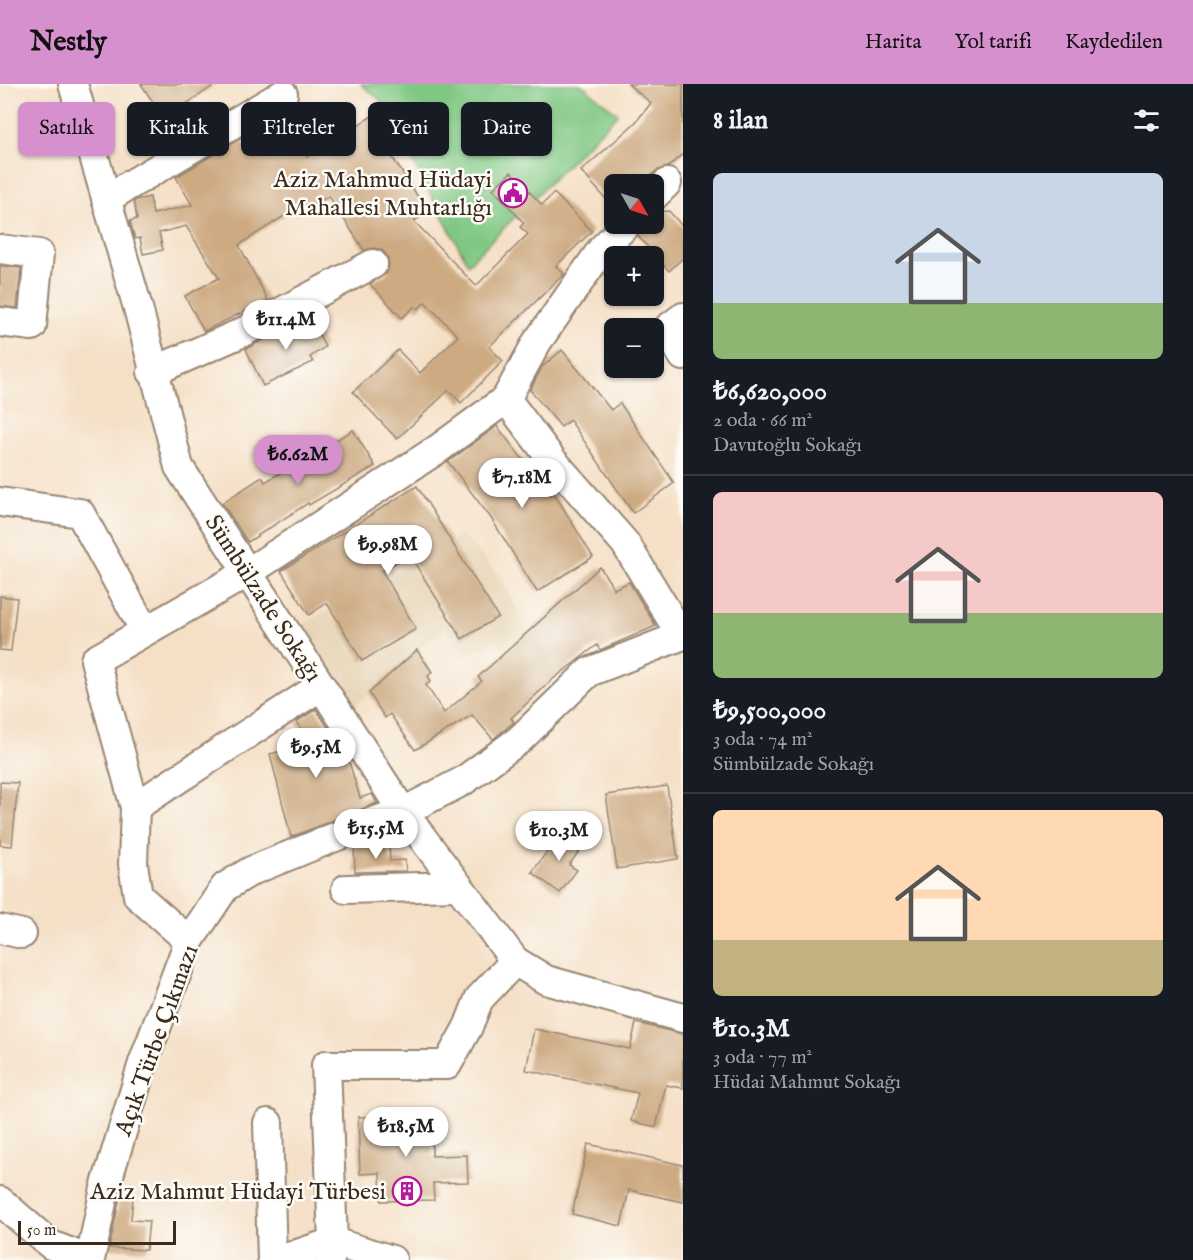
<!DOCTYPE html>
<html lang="tr">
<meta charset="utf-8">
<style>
:root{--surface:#171b24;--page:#20242c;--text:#f1f3f6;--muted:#9ea1a6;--line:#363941;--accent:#d690ce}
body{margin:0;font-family:"IM FELL English",serif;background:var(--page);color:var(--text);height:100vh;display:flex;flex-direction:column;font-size:22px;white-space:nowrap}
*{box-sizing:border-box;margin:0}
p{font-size:20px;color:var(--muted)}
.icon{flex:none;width:33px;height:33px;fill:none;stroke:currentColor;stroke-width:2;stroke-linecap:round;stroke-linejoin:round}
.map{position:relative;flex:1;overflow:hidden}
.side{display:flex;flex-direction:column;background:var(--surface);width:510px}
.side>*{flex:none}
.banner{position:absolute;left:18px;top:18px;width:570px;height:54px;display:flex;gap:12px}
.needle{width:39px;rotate:129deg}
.controls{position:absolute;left:604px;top:90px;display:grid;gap:12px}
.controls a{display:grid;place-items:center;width:60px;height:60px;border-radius:9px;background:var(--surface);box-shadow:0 2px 4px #0004;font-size:30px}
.scale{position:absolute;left:18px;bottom:15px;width:158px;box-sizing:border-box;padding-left:6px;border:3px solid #3b2a1e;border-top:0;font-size:16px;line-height:21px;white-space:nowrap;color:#3b2a1e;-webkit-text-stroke:4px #fdfcf7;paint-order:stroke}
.price{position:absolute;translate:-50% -51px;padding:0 14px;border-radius:21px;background:#fff;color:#222;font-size:20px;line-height:39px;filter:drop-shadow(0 2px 3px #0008)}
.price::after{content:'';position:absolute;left:50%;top:36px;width:18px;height:14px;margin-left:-9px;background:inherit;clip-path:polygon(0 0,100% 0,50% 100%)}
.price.on{background:var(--accent);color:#111}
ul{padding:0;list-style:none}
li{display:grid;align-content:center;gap:12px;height:318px;padding:0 30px}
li+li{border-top:2px solid var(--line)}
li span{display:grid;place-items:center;height:186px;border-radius:9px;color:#555}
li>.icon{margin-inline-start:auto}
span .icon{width:108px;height:108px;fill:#fffc;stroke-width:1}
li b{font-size:26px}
h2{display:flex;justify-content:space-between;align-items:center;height:72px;padding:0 30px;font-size:26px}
.tag{padding:0 21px;border-radius:9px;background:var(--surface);box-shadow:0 2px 4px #0004;font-size:21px;line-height:54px}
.tag.on{background:var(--accent);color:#111}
header{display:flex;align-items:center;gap:36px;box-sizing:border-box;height:84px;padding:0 30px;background:var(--accent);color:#111}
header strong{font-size:28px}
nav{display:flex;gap:33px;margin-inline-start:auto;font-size:21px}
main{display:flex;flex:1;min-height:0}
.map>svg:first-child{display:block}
</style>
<header>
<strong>Nestly</strong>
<nav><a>Harita</a><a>Yol tarifi</a><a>Kaydedilen</a></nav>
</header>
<main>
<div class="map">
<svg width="683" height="1176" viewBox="0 0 683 1176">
<rect width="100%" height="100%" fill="#fdfcf7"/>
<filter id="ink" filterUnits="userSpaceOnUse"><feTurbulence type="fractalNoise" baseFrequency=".0167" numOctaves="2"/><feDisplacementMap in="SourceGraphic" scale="12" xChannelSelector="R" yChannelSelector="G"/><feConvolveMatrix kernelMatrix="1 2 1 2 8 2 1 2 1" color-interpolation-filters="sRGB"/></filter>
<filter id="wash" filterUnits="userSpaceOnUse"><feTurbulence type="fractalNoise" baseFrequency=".008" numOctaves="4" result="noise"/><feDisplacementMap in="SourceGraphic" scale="24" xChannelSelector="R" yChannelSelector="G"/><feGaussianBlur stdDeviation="1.35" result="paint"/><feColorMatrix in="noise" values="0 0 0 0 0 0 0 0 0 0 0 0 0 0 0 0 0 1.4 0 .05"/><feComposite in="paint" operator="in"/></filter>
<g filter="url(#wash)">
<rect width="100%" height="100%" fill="#f5e0c7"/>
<path fill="#e7d5b7" d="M463,451L504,497L530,553L505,568L496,555L464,573L445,543L353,624L302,541Z"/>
<path fill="#7fc782" stroke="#5d7850" stroke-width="1.5" d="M361,0H581L618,30L468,180L380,16Z"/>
<g id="blocks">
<g fill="#cdaa82">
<path d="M141,0H216L164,35Z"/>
<path d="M628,0H683V70L668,83L656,87L642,100H615V125L581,87L635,39L651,19Z"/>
<path d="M380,27L404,66L392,73L428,128L414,137L476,202L528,150L520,143L524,139L493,105L511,88L542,121L554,109L592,147L556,182L564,190L489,263L503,277L461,319L449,306L397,355L353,308L398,266L420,289L458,252L425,218L418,225L415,222L402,234L370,200L387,189L389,181L388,173L382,166L374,164L364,166L329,112L295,131L292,127L239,161L268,216L204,247L185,212L219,194L186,142L159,149L163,166L143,170L140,154L135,155L130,137L137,135L134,118L136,116L150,113L153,130L192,121L176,93L241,54L245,62L288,38L307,73Z"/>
<path d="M669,127L683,143V174L669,187L638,152L643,140H654V128Z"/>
<path d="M0,182L21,184L17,224L0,222Z"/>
<path d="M310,232L325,263L310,273L313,278L263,302L246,265Z"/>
<path d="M562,266L611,326L620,319L674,399L633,429L570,336L561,343L530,306L542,283Z"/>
<path d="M497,342L550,411L554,409L593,473L537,508L491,434L448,378Z"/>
<path d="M353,346L375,382L309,421L308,419L248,458L222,419L262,393L265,398Z"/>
<path d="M417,402L498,533L462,555L409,470L382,487L416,545L362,577L327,519L309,531L281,487Z"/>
<path d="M600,483L614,505L629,498L656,542L600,566L597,561L552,596L511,634L514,638L493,655L472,631L415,666L390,630L385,634L369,609L417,566L432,588L428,592L431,597L426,601L444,629L482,597L478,593Z"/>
<path d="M0,512L17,514L11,567L0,566Z"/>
<path d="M316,625L348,674L360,714L372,710L377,719L291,753L270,670L312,659L296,638Z"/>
<path d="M0,698L18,699L12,762L0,761Z"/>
<path d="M667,702L678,775L617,785L606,711Z"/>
<path d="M562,747L583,762L569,781L577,786L560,809L532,788Z"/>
<path d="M389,760L390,777L405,776L406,787L355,788L354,763Z"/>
<path d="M636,939L683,950V1004L666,1001L656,1043L631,1037L638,1009L526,986L534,945L630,965Z"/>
<path d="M432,1032V1072L467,1071L468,1098L433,1099L434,1116L381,1117L380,1089L360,1090L358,1033Z"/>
<path d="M588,1060L683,1081V1118L629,1106L621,1142L572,1130Z"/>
<path d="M120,1113L133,1114L131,1136L149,1137L146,1166L109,1164Z"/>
</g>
</g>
</g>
<g filter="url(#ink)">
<use href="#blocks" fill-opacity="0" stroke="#988572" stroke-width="1.5"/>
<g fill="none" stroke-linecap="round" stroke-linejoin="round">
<g stroke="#988572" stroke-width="32">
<g id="minor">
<path d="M73,0L138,224L179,383L403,728L515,877L546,896L683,934"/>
<path d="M654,112L667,99"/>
<path d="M106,115L283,10"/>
<path d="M0,165L39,170L32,242L0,238"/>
<path d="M683,233L667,245L683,272"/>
<path d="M152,288L241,249L373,180"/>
<path d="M506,315L553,377L625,459L681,551"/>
<path d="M0,418L80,429L145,547"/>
<path d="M135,723L321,602"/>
<path d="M346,805L458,802"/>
<path d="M0,845L22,850"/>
<path d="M189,857L138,812L133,780L135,723L95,576L247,489L438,365L506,315L537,258L602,165L627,140"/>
<path d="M268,1039L272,1176"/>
<path d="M0,1117L51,1161L90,1176L105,1104L143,979L189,857L225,803L251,787L372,738L403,728L463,697L519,656L589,588L683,551"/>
<path d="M280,1176L333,1158L392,1176"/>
<path d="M330,1176L333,1158L326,981H447L468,943L479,915L515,877"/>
</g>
</g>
<use href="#minor" stroke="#fff" stroke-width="28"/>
</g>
</g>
<defs>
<g id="civic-ring" transform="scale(1.5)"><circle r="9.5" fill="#fdfcf7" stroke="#b5179e" stroke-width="1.5"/><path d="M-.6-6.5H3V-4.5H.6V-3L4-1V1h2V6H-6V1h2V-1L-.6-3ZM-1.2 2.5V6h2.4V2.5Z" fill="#b5179e"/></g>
<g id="building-ring" transform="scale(1.5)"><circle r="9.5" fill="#fdfcf7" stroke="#b5179e" stroke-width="1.5"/><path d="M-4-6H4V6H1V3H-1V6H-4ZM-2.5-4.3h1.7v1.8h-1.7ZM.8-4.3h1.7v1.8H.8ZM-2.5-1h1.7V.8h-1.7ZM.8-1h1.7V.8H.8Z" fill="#b5179e"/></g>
</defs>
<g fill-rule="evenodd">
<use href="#civic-ring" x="513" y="109"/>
<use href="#building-ring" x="407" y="1107"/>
</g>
<g text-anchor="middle" stroke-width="5" stroke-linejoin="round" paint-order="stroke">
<g font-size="24" fill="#3b2a1e" stroke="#fdfcf7" text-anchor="end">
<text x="492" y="103">Aziz Mahmud Hüdayi<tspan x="492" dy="28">Mahallesi Muhtarlığı</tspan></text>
<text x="386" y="1115">Aziz Mahmut Hüdayi Türbesi</text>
</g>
<g font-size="24" fill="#3b2a1e" stroke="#fdfcf7">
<text transform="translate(264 514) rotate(57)" y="8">Sümbülzade Sokağı</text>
<text transform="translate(156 956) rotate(-70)" y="8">Açık Türbe Çıkmazı</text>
</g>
</g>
</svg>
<div class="controls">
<a><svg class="needle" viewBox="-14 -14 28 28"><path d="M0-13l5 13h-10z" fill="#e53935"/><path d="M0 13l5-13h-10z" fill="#9ea1a6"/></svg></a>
<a>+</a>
<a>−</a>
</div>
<div class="scale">50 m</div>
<b class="price" style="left:286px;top:267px">₺11.4M</b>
<b class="price on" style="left:298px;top:402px">₺6.62M</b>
<b class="price" style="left:522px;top:425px">₺7.18M</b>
<b class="price" style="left:388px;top:492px">₺9.98M</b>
<b class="price" style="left:316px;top:695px">₺9.5M</b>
<b class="price" style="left:376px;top:776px">₺15.5M</b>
<b class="price" style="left:559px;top:778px">₺10.3M</b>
<b class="price" style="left:406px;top:1074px">₺18.5M</b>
<div class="banner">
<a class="tag on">Satılık</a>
<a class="tag">Kiralık</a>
<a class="tag">Filtreler</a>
<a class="tag">Yeni</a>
<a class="tag">Daire</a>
</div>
</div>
<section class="side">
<h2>8 ilan<svg class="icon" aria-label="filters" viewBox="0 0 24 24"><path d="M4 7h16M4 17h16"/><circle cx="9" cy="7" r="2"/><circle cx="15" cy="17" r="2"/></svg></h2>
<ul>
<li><span style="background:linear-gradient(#c9d6e8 70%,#8fb573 0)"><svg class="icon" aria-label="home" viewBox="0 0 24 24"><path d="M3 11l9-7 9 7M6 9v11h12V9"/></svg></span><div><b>₺6,620,000</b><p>2 oda · 66 m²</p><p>Davutoğlu Sokağı</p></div></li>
<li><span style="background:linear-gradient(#f6c9c9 65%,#8fb573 0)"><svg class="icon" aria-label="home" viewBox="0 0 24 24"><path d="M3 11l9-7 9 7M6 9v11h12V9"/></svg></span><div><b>₺9,500,000</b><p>3 oda · 74 m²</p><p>Sümbülzade Sokağı</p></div></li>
<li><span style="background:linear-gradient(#ffd9b3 70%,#c2b280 0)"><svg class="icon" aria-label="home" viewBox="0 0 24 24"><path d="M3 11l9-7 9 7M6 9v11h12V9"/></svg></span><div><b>₺10.3M</b><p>3 oda · 77 m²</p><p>Hüdai Mahmut Sokağı</p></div></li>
</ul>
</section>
</main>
